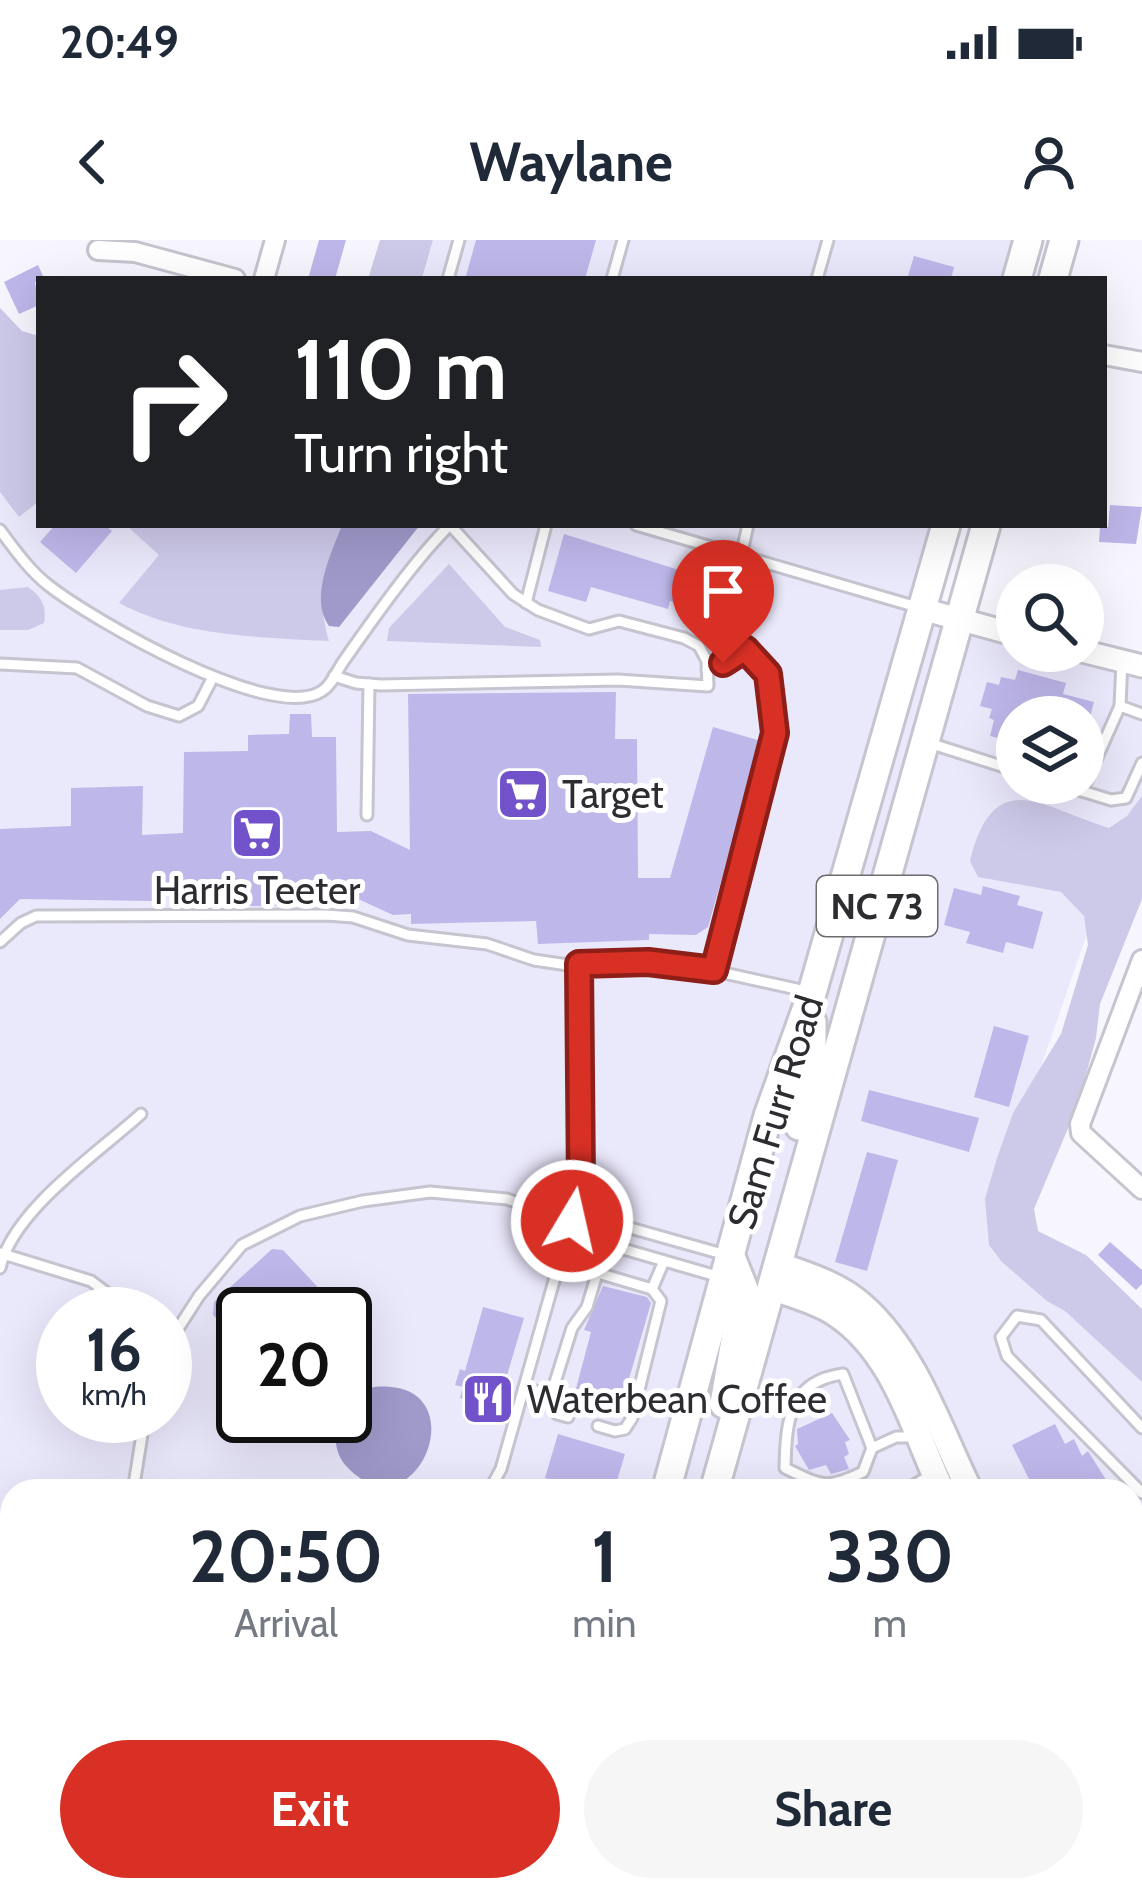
<!DOCTYPE html>
<style>
:root{--surface:#fff;--page:#f6f6f7;--text:#1f2937;--muted:#747a83;--accent:#d93025}
body{margin:0;font-family:Cabin,sans-serif;background:var(--page);color:var(--text);height:100vh;display:flex;flex-direction:column;font-size:45px;white-space:nowrap}
*{box-sizing:border-box;margin:0}
p{font-size:39px;color:var(--muted)}
.icon{flex:none;width:66px;height:66px;fill:none;stroke:currentColor;stroke-width:2;stroke-linecap:round;stroke-linejoin:round}
.map{position:relative;flex:1;overflow:hidden}
.panel{position:absolute;left:0px;top:1239px;width:1143px;height:423px;display:flex;flex-direction:column;background:var(--surface);border-radius:36px 36px 0 0;box-shadow:0 12px 48px #0002}
.panel>*{flex:none}
.hud{position:absolute;left:36px;top:36px;width:1071px;height:252px;border-radius:0px;box-shadow:0 12px 48px #0002;background:#202124;color:#fff;overflow:hidden}
.tools{position:absolute;left:996px;top:324px;display:grid;gap:24px}
.tools a{display:grid;place-items:center;width:108px;height:108px;border-radius:50%;background:var(--surface);box-shadow:0 12px 48px #0002;font-size:60px}
.speed{position:absolute;left:36px;top:1047px;display:flex;gap:24px;font-size:60px;font-weight:700;text-align:center}
.speed>*{display:grid;place-content:center;width:156px;height:156px;border-radius:50%;background:var(--surface);box-shadow:0 12px 48px #0002;line-height:1}
.speed small{font-size:30px;font-weight:400}
.speed .limit{border:6px solid #111;border-radius:18px;background:#fff;color:#111}
.pin{position:absolute;display:grid;place-items:center;width:102px;height:102px;color:#fff;margin:-123px -51px;border-radius:50% 50% 50% 0;rotate:-45deg;box-shadow:0 0 12px #0007}
.pin .icon{rotate:45deg}
.me{position:absolute;width:132px;margin:-66px;rotate:9deg;stroke-linejoin:round;filter:drop-shadow(0 0 9px #0008)}
.turn{display:flex;align-items:center;gap:42px;height:252px;padding:0 60px;font-size:54px}
.turn .icon{width:156px;height:156px;stroke-width:2.5}
.turn b{display:block;font-size:84px;line-height:102px}
.eta{display:flex;justify-content:space-evenly;align-items:center;height:204px;text-align:center}
.eta b{font-size:72px;font-weight:800;line-height:84px}
.button{display:flex;gap:24px;margin-top:auto;padding:24px 60px}
.button a{flex:1;height:138px;border-radius:72px;background:var(--accent);color:#fff;font-size:48px;font-weight:800;line-height:138px;text-align:center}
.button a+a{background:var(--page);color:var(--text)}
.status{display:flex;justify-content:space-between;align-items:center;height:84px;padding:0 60px;background:var(--surface);direction:ltr}
.status svg{height:33px;fill:currentColor}
header{display:flex;justify-content:space-between;align-items:center;height:156px;padding:0 60px;background:var(--surface);font-size:54px;font-weight:800}
.map>svg:first-child{display:block}
.built{fill:#eae8fb;fill-rule:evenodd}
.green{fill:#cdc9e9}
.water{fill:#a09acb}
.building{fill:#beb7ea}
.lines{fill:none;stroke-linecap:round;stroke-linejoin:round}
.service-casing{stroke:#c5c4cf;stroke-width:15}
.minor-casing{stroke:#c5c4cf;stroke-width:24}
.tertiary-casing{stroke:#c5c4cf;stroke-width:27}
.secondary-casing{stroke:#c5c4cf;stroke-width:30}
.primary-casing{stroke:#c5c4cf;stroke-width:33}
.service{stroke:#fff;stroke-width:9}
.minor{stroke:#fff;stroke-width:18}
.tertiary{stroke:#fff;stroke-width:21}
.secondary{stroke:#fff;stroke-width:24}
.primary{stroke:#fff;stroke-width:27}
.route-casing{stroke:#8d1f18;stroke-width:30}
.route{stroke:#d93025;stroke-width:21}
.labels{text-anchor:middle;stroke-width:10;stroke-linejoin:round;paint-order:stroke}
.shield{fill:#fff;stroke:#6c6c6f;stroke-width:3}
.shield-label{font-size:36px;font-weight:bold;fill:#2d2d31}
.poi-label{font-size:39px;fill:#2d2d31;stroke:#fff;text-anchor:start}
.street-label{font-size:39px;fill:#2d2d31;stroke:#fff}
</style>
<div class="status"><b>20:49</b><svg viewBox="0 0 49 12"><path d="M0 12V9h3v3zM5 12V6h3v6zM10 12V3h3v9zM15 12V0h3v12zM26 1h20v11H26zM47 4h2v5h-2z"/></svg></div>
<header><svg class="icon" aria-label="back" viewBox="0 0 24 24"><path d="M15 5l-7 7 7 7"/></svg>Waylane<svg class="icon" aria-label="person" viewBox="0 0 24 24"><circle cx="12" cy="8" r="4"/><path d="M4 21q1-7 8-7t8 7"/></svg></header>
<div class="map">
<svg width="1142" height="1661" viewBox="0 0 1142 1661">
<rect width="100%" height="100%" fill="#f7f6fe"/>
<g class="built">
<polygon points="433,0 1028,0 1016,39 423,39"/>
<path d="M0 252 19 276 39 261V285H126L160 314 234 395 328 401 321 374 342 285H946L922 369 1017 394V411H1082L1142 426V571L1115 613 995 959 1142 1125V1661H0ZM1017 477H1083V543H1017ZM63 1074H165V1176H63ZM243 1074H345V1176H243ZM12 1251H1131V1650H12Z"/>
</g>
<g class="green">
<polygon points="380,0 433,0 422,39 368,39"/>
<polygon points="0,68 22,91 39,96 39,261 19,277 0,252"/>
<path d="M126 285H342C326 328 315 356 329 401 259 397 183 397 119 363L159 315Z"/>
<polygon points="449,324 505,387 540,400 541,407 387,401 389,388"/>
<path d="M28 347C42 357 47 367 44 383L28 390H0V350Z"/>
<path d="M1142 556V659L1100 764 1096 798 1077 867 1034 969 1038 991 1086 1015 1142 1069V1142L1065 1071 1047 1061 1002 1022 989 1005 985 959 997 918 1013 873 1061 794 1088 705 1084 676 1061 652 978 637 970 621C994 522 1044 569 1109 588L1127 576Z"/>
</g>
<g class="water">
<path d="M342 285H420L339 387 329 386C309 358 331 314 342 285Z"/>
<path d="M374 1147C481 1137 418 1298 349 1229 334 1215 333 1195 339 1176H345V1165L355 1155Z"/>
</g>
<g class="building">
<polygon points="319,0 346,0 335,39 308,39"/>
<polygon points="476,0 596,0 585,39 476,39 466,36"/>
<polygon points="914,16 954,27 951,39 907,39"/>
<polygon points="38,25 44,38 35,42 39,65 19,74 4,42"/>
<polygon points="1110,265 1142,267 1136,304 1099,302 1100,287 1108,287"/>
<polygon points="55,285 105,285 112,291 76,333 40,302"/>
<polygon points="564,294 695,335 686,366 670,361 668,369 591,347 586,362 548,351"/>
<polygon points="1018,430 1066,443 1063,454 1094,462 1090,477 1017,477 1017,503 990,496 994,480 989,478 992,469 980,466 987,442 999,445 1001,437 1015,440"/>
<polygon points="616,452 615,499 637,499 638,638 670,638 713,487 761,501 708,687 696,695 649,694 649,700 538,704 536,681 411,684 411,674 393,675 356,658 317,660 317,666 227,666 227,653 152,653 153,661 20,659 0,679 0,589 71,586 71,548 143,546 142,595 183,593 184,512 248,511 248,495 289,494 290,474 311,474 312,497 336,497 337,592 371,591 410,610 408,454"/>
<polygon points="983,646 1020,656 1017,665 1043,672 1033,709 1006,702 1003,713 966,703 970,692 944,685 954,648 981,655"/>
<polygon points="994,786 1029,796 1009,867 974,857"/>
<polygon points="869,850 979,878 969,912 861,881"/>
<polygon points="867,912 898,920 867,1031 835,1022"/>
<polygon points="1110,1002 1142,1030 1142,1044 1136,1050 1098,1015"/>
<polygon points="272,1009 283,1010 326,1056 324,1069 318,1074 243,1074 243,1107 213,1075 214,1062"/>
<polygon points="603,1046 647,1057 651,1063 620,1170 573,1160 591,1092 584,1090"/>
<polygon points="483,1067 524,1078 500,1159 494,1157 491,1167 460,1158 463,1147 455,1145 460,1129 465,1131"/>
<polygon points="832,1173 850,1200 845,1202 849,1214 844,1217 849,1229 831,1234 826,1225 809,1230 795,1206 798,1204 797,1189"/>
<polygon points="1055,1184 1065,1204 1074,1199 1082,1216 1088,1211 1113,1251 1035,1251 1012,1205"/>
<polygon points="558,1194 625,1214 614,1251 567,1251 569,1245 545,1238"/>
</g>
<g class="lines">
<g class="service-casing">
<g id="service">
<polyline points="448,39 459,0"/>
<polyline points="612,39 623,0"/>
<polyline points="817,39 828,0"/>
<polyline points="636,285 917,367"/>
<path d="M0 290C15 310 29 330 48 345 91 379 272 484 322 451 332 445 336 432 343 422 371 382 416 318 450 285"/>
<polyline points="526,363 546,285"/>
<polyline points="0,424 77,428 147,466 179,476 198,466 213,437"/>
<polyline points="707,430 745,409"/>
<polyline points="334,436 356,443 381,445 618,440 708,446 707,421 699,406 684,398 619,381 589,389 538,370 513,354 450,285"/>
<polyline points="1120,466 1142,474"/>
<polyline points="929,503 1017,531"/>
<polyline points="1056,543 1111,560 1126,558 1142,523"/>
<polyline points="1082,551 1120,466 1122,421"/>
<polyline points="367,575 369,444"/>
<polyline points="0,702 21,683 36,676 326,675 353,677 408,695 487,704 534,720 568,725 679,723 810,752"/>
<polyline points="714,730 775,493 768,434 731,385 730,364 748,285"/>
<polyline points="592,988 609,982 726,1015"/>
<polyline points="0,1013 91,1041 135,1074"/>
<path d="M0 1028C13 970 98 913 141 874"/>
<polyline points="598,1033 652,1049 664,1021"/>
<polyline points="165,1109 199,1056 242,1005 300,976 363,961 430,952 507,959 592,988 606,1004 720,1037"/>
<path d="M843 1134 872 1208 863 1232C826 1250 822 1246 785 1228 786 1181 789 1141 843 1134Z"/>
<polyline points="524,1148 551,1155 572,1088 587,1067 606,1004"/>
<polyline points="551,1155 557,1174 568,1177"/>
<polyline points="598,1186 615,1191 625,1189 632,1178 661,1061 652,1049"/>
<polyline points="1142,1188 1041,1080 1017,1076 1001,1097 1007,1116 1142,1253"/>
<polyline points="872,1208 896,1197 918,1197"/>
<polyline points="133,1251 145,1176"/>
<polyline points="489,1251 501,1229 581,945 579,724"/>
<polyline points="904,1251 934,1233"/>
<polyline points="0,1303 12,1303"/>
<polyline points="4,1564 1,1616 12,1644"/>
<polyline points="1131,1635 1142,1637"/>
<polyline points="11,1638 12,1619"/>
<polyline points="21,1650 50,1650"/>
<polyline points="302,1650 304,1661"/>
<polyline points="317,1650 319,1661"/>
<polyline points="941,1650 982,1656"/>
<polyline points="365,1661 366,1650"/>
<polyline points="484,1661 491,1650"/>
<polyline points="862,1661 863,1650"/>
<polyline points="1083,1661 1087,1650"/>
</g>
</g>
<g class="minor-casing">
<g id="minor">
<polyline points="98,10 135,12 235,39"/>
<polyline points="264,39 275,0"/>
<polyline points="1104,115 1142,122"/>
<polyline points="1142,720 1080,884 1081,893 1142,949"/>
<polyline points="1131,1342 1142,1337"/>
<polyline points="122,1661 122,1650"/>
<polyline points="1036,1661 1041,1650"/>
</g>
</g>
<g class="tertiary-casing">
<g id="tertiary">
<polyline points="922,369 1017,395"/>
<polyline points="1082,411 1142,426"/>
</g>
</g>
<g class="secondary-casing">
<g id="secondary">
<path d="M779 1025C808 1035 840 1045 863 1066 915 1112 940 1190 970 1251"/>
<path d="M774 1048C794 1056 817 1061 836 1074 894 1112 914 1191 942 1251"/>
</g>
</g>
<g class="primary-casing">
<g id="primary">
<polyline points="1017,39 1028,0"/>
<polyline points="1053,39 1064,0"/>
<polyline points="799,886 812,809 812,782"/>
<polyline points="724,1164 744,1049 731,1017"/>
<polyline points="666,1251 768,876 812,753 946,285"/>
<polyline points="714,1251 986,285"/>
<polyline points="0,1463 12,1463"/>
<polyline points="0,1492 12,1490"/>
<polyline points="1131,1538 1142,1540"/>
<polyline points="1131,1573 1142,1575"/>
<polyline points="554,1661 557,1650"/>
<polyline points="593,1661 596,1650"/>
</g>
</g>
<use href="#service" class="service"/>
<use href="#minor" class="minor"/>
<use href="#tertiary" class="tertiary"/>
<use href="#secondary" class="secondary"/>
<use href="#primary" class="primary"/>
</g>
<g class="lines">
<g class="route-casing">
<polyline id="route" points="572,981 581,945 579,724 648,722 714,730 775,493 768,434 745,409 723,423"/>
</g>
<use href="#route" class="route"/>
</g>
<defs>
<g id="supermarket-square" transform="scale(2.7)"><rect x="-9" y="-9" width="18" height="18" rx="4" fill="#7152cb" stroke="#fff"/><path d="M-6-5.5h2.5l.6 2H6L4.5 2H-2.5L-4.4-4H-6ZM-1.5 3.2a1.3 1.3 0 1 0 .1 0ZM3 3.2a1.3 1.3 0 1 0 .1 0Z" fill="#fff"/></g>
<g id="restaurant-square" transform="scale(2.7)"><rect x="-9" y="-9" width="18" height="18" rx="4" fill="#7152cb" stroke="#fff"/><path d="M-5-6h1v4h1v-4h1v4h1v-4h1v5L-1.5 .5V6h-2V.5L-5-1ZM5-6V6H3V1.5H1.5Q1.5-4 5-6Z" fill="#fff"/></g>
</defs>
<g fill-rule="evenodd">
<use href="#supermarket-square" x="523" y="554"/>
<use href="#supermarket-square" x="257" y="593"/>
<use href="#restaurant-square" x="488" y="1159"/>
</g>
<g class="labels">
<rect class="shield" x="817" y="636" width="120" height="60" rx="9"/>
<g class="shield-label">
<text x="877" y="679">NC 73</text>
</g>
<g class="poi-label">
<text x="562" y="568">Target</text>
<text x="257" y="664" text-anchor="middle">Harris Teeter</text>
<text x="527" y="1173">Waterbean Coffee</text>
</g>
<g class="street-label">
<text transform="translate(775 872) rotate(-73)" y="14">Sam Furr Road</text>
</g>
</g>
</svg>
<div class="tools">
<a><svg class="icon" aria-label="search" viewBox="0 0 24 24"><circle cx="10" cy="10" r="6"/><path d="M15 15l6 6"/></svg></a>
<a><svg class="icon" aria-label="layers" viewBox="0 0 24 24"><path d="M12 4l9 5-9 5-9-5zM3 14l9 5 9-5"/></svg></a>
</div>
<div class="speed"><div>16<small>km/h</small></div><div class="limit">20</div></div>
<div class="pin" style="left:723px;top:423px;background:#d93025"><svg class="icon" aria-label="arrive" viewBox="0 0 24 24"><path d="M6 21V4h12l-3 4 3 4H6"/></svg></div>
<svg class="me" style="left:572px;top:981px" viewBox="-20 -20 40 40"><circle r="17" fill="#d93025" stroke="#fff" stroke-width="3"/><path d="M0-11L8 9 0 5-8 9z" fill="#fff"/></svg>
<div class="hud">
<div class="turn"><svg class="icon" aria-label="right" viewBox="0 0 24 24"><path d="M7 20v-9h11M14 6l5 5-5 5"/></svg><div><b>110 m</b>Turn right</div></div>
</div>
<section class="panel">
<div class="eta">
<div><b>20:50</b><p>Arrival</p></div>
<div><b>1</b><p>min</p></div>
<div><b>330</b><p>m</p></div>
</div>
<div class="button"><a>Exit</a><a>Share</a></div>
</section>
</div>
